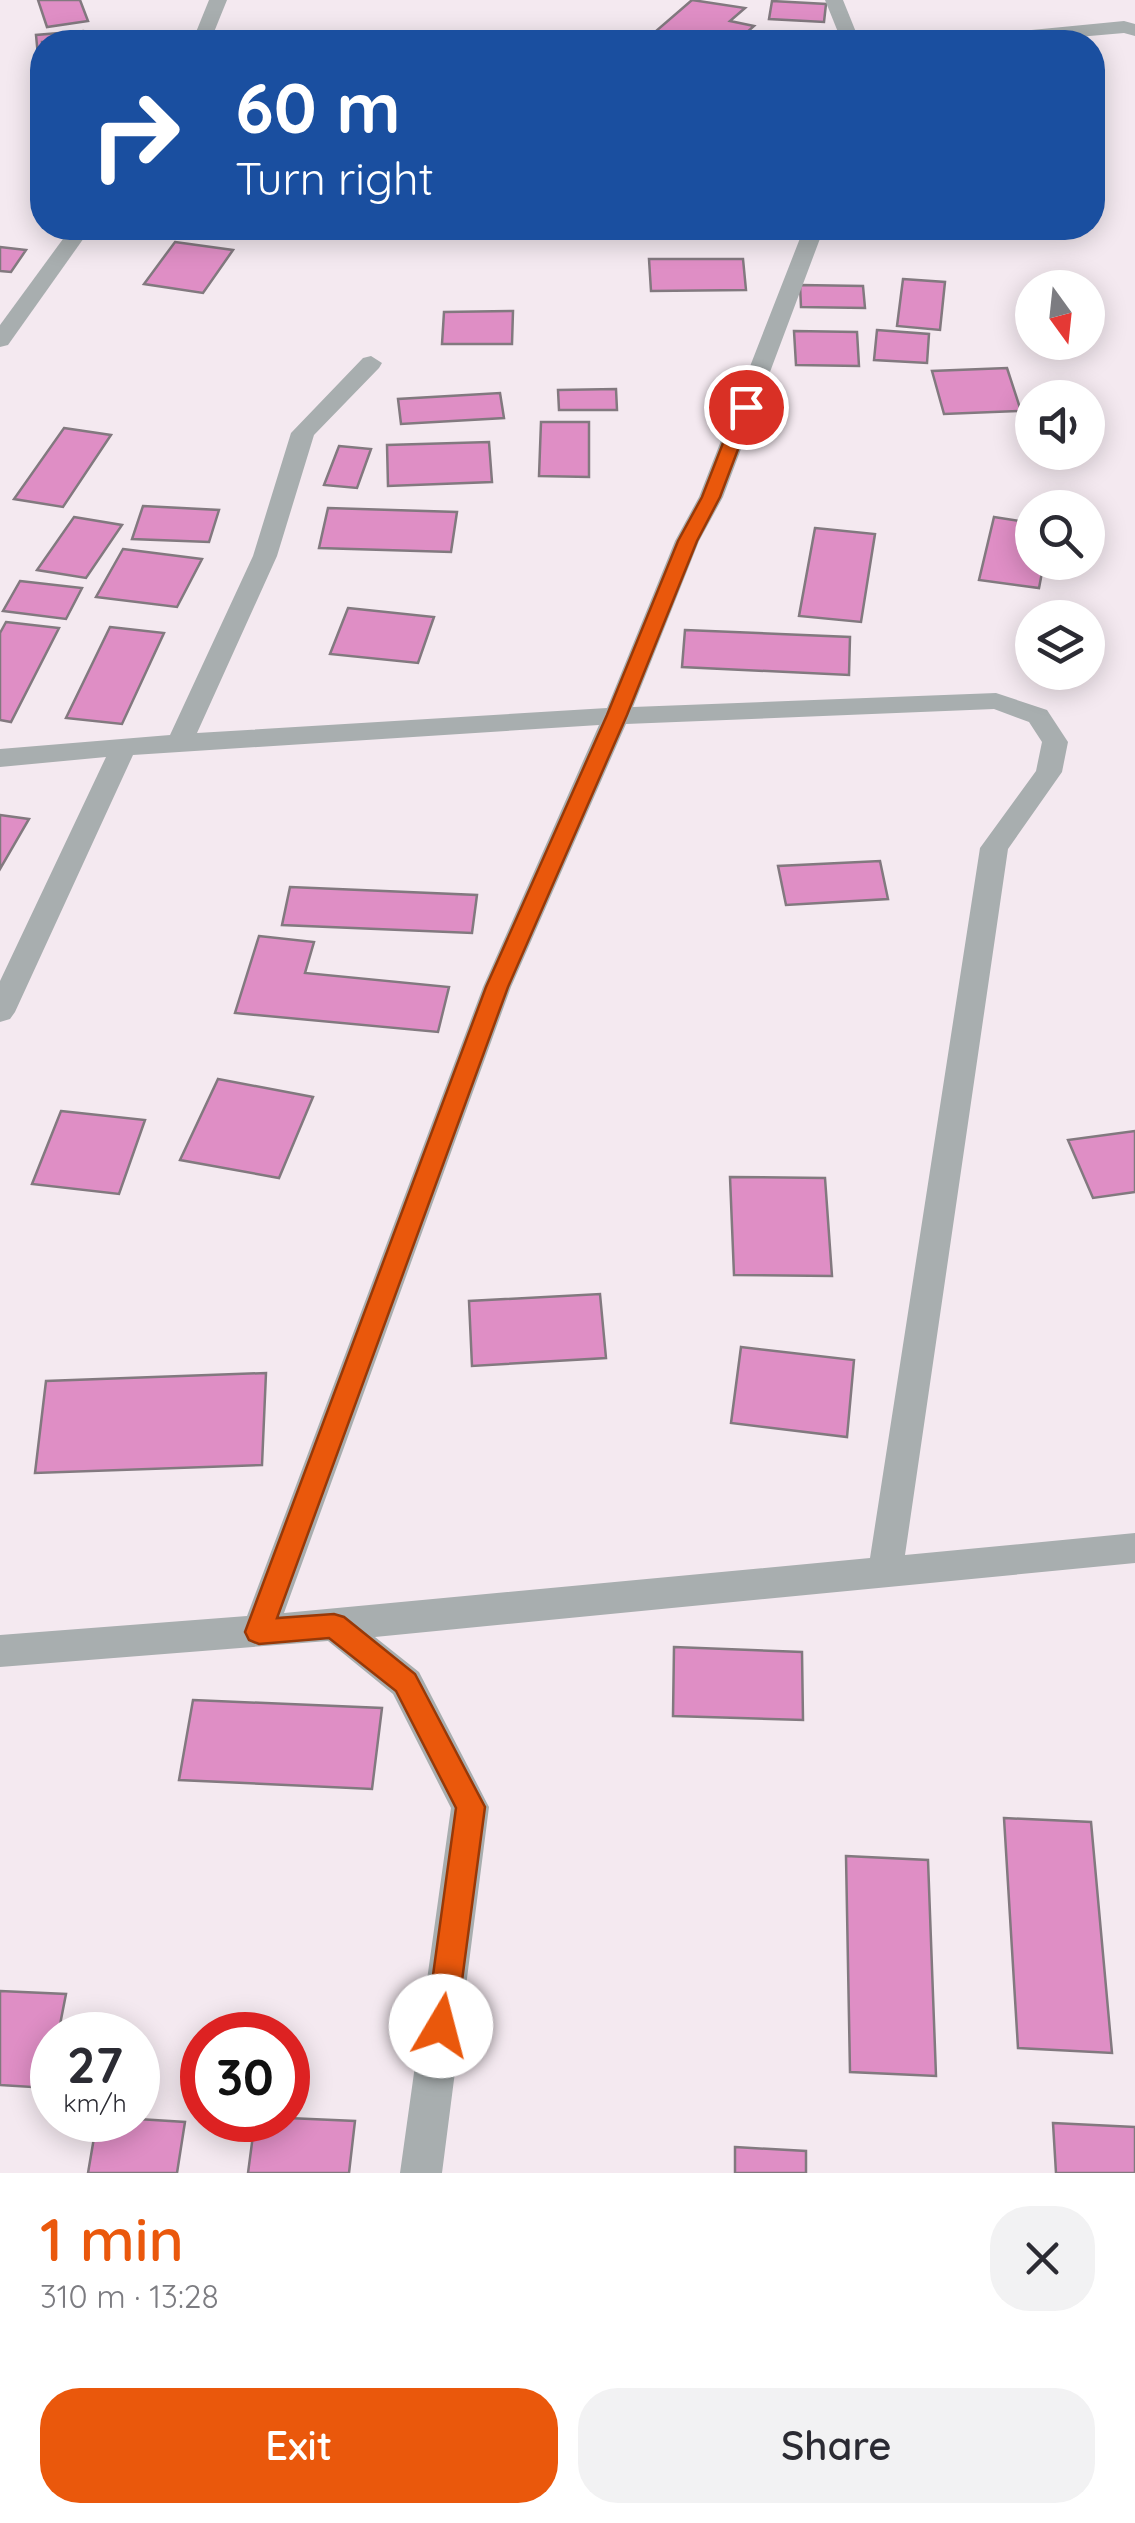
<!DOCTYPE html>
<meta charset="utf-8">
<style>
:root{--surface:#fff;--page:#f2f2f3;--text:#2b2b33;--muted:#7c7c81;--accent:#ea580c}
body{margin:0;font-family:Quicksand,sans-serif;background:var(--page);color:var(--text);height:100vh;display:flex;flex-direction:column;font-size:38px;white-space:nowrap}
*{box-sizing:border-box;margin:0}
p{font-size:32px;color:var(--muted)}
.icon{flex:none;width:55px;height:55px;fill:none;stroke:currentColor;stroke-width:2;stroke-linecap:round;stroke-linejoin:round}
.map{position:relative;height:2173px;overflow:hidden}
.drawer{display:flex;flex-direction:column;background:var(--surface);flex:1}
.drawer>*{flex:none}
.top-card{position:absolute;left:30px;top:30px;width:1075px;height:210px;border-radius:40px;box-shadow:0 5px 25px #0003;background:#1a4fa0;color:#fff;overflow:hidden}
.needle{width:65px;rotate:165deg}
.fabs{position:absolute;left:1015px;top:270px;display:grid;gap:20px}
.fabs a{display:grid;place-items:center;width:90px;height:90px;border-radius:50%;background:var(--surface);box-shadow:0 5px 25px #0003;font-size:50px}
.speed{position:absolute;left:30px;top:2012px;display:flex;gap:20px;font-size:50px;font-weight:700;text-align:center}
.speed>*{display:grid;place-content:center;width:130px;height:130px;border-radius:50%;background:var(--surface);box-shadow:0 5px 25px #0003;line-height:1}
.speed small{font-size:25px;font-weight:400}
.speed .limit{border:15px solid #d22;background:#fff;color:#111}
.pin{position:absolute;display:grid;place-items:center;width:85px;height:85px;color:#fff;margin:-42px;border:5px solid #fff;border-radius:50%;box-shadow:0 2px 10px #0007}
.me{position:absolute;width:110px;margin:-55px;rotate:8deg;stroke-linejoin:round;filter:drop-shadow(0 0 8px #0008)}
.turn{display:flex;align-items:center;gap:35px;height:210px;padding:0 40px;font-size:45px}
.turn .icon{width:130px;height:130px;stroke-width:2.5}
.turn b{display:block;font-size:70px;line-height:85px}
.round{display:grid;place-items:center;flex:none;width:105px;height:105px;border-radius:40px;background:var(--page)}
.overview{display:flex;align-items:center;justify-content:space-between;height:170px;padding:0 40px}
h1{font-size:60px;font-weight:600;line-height:75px;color:var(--accent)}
.primary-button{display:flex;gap:20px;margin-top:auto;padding:20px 40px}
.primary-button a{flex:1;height:115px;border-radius:40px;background:var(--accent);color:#fff;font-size:40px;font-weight:600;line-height:115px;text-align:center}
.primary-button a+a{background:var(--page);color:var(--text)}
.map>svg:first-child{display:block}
.building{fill:#df8ec5;stroke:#82797f;stroke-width:2.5}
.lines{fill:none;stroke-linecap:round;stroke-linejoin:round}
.minor{fill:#a8aeaf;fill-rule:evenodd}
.route{fill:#ea580c;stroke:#983908;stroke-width:2.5}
</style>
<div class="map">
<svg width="1135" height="2173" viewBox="0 0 1135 2173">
<rect width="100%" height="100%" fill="#f4e9f0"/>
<g class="building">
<polygon points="38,0 80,0 88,21 47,27"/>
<polygon points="692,0 745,8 730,21 754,26 736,42 698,34 692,40 656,31"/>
<polygon points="772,1 826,4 824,22 769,19"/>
<polygon points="83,31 84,42 42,42 42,56 38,56 36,35"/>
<polygon points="189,228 247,228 246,236 188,237"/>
<polygon points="175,242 233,250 203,293 144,284"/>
<polygon points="0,247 26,250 11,272 0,271"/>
<polygon points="649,259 743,259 746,290 651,291"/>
<polygon points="903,279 945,282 940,330 897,326"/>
<polygon points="800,285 863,286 865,308 801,307"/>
<polygon points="513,311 512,344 442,344 444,312"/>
<polygon points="877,330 929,334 927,363 874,360"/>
<polygon points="794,331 857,332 859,366 796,365"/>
<polygon points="1007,368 1021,411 944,414 932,371"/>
<polygon points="616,389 617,410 559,410 558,390"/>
<polygon points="500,393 504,418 401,424 398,399"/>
<polygon points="541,422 589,422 589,477 539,476"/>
<polygon points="64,428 111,435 63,507 14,499"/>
<polygon points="489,442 492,482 388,486 387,445"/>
<polygon points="339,446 371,449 357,488 324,485"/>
<polygon points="143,506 219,510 209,542 132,539"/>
<polygon points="328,508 457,512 451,552 319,548"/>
<polygon points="74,517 122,525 86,578 37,570"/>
<polygon points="994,517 1032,523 1032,562 1044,562 1039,588 979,580"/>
<polygon points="815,528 875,534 861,622 799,616"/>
<polygon points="123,549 202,559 177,607 96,597"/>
<polygon points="20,581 82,588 66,619 3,611"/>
<polygon points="348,608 434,617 418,663 330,654"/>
<polygon points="6,622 59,628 11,722 0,720 0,633"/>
<polygon points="110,627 164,633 122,724 66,718"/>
<polygon points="685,630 850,637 849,675 682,667"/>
<polygon points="0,815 29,819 0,869"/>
<polygon points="880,861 888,899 786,905 778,866"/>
<polygon points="290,887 477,895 472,933 282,925"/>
<polygon points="259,936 314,942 305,973 449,987 438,1032 235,1013"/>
<polygon points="218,1079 313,1097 279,1178 180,1160"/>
<polygon points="61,1111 145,1120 119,1194 32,1184"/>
<polygon points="1135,1131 1135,1192 1093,1198 1068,1140"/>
<polygon points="730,1177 825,1178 832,1276 734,1275"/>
<polygon points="600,1294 606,1358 472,1366 469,1301"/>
<polygon points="741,1347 854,1360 847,1437 731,1423"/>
<polygon points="266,1373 262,1465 35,1473 46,1381"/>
<polygon points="674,1647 802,1652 803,1720 673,1716"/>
<polygon points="193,1700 382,1708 372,1789 179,1780"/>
<polygon points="1004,1818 1091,1822 1112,2053 1018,2048"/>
<polygon points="846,1856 928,1860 936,2076 850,2072"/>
<polygon points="0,1991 66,1994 58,2035 52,2035 48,2088 0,2085"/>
<polygon points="288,2118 355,2121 349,2173 248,2173 255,2120"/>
<polygon points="138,2119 185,2122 177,2173 88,2173 97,2120"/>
<polygon points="1053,2123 1135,2127 1135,2173 1056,2173"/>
<polygon points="735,2147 806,2151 806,2173 735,2173"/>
</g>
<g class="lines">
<g class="minor">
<polygon points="209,0 227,0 210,42 192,42"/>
<polygon points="825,0 843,0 860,42 842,42"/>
<polygon points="1124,21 1135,24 1135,36 1124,33 1021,42 959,42 968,36"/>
<polygon points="71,228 91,228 8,345 0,347 0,325"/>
<path d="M804 228H824L723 497 699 541 633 707 996 693 1047 710 1068 742 1062 772 1008 849 905 1555 1135 1533V1563L375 1637 419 1672 489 1807 442 2173H400L451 1808 393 1694 328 1641 0 1667V1635L247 1616 483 987 599 725 133 755 15 1012 10 1019 0 1022V981L106 757 0 767V749L170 735 253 556 291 433 363 358 371 356 382 363 379 368 314 435 277 556 197 733 607 708 675 541 699 497ZM994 709 1029 722 1042 742 1036 771 980 848 870 1558 284 1613 511 987 626 724Z"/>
</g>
</g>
<polygon class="route" points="746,402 754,407 720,497 697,541 627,715 508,987 277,1618 334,1614 344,1617 415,1674 485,1807 456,2026 451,2037 441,2041 430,2037 426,2026 456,1808 396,1691 329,1638 259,1644 249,1640 245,1632 486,987 607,715 678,541 702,497 737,407"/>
</svg>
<div class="fabs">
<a><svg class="needle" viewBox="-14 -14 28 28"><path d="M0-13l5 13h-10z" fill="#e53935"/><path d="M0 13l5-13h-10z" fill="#7c7c81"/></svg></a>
<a><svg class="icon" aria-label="sound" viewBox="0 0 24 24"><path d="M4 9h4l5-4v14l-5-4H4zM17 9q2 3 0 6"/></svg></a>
<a><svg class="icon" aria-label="search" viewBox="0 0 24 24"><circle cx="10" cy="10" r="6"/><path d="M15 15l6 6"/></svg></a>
<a><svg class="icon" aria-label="layers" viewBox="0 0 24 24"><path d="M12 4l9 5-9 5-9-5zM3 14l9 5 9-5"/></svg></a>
</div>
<div class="speed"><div>27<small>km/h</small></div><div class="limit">30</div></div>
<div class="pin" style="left:746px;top:407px;background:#d93025"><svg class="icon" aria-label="arrive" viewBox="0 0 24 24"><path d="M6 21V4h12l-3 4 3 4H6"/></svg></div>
<svg class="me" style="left:441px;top:2026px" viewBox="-20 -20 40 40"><circle r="19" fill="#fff"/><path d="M0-13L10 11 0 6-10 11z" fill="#ea580c"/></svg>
<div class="top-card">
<div class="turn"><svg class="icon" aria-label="right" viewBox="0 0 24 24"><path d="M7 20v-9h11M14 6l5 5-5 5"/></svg><div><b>60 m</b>Turn right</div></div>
</div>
</div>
<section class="drawer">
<div class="overview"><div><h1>1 min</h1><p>310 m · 13:28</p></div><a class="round"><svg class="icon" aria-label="close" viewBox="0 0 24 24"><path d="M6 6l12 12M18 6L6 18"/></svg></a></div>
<div class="primary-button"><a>Exit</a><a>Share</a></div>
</section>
